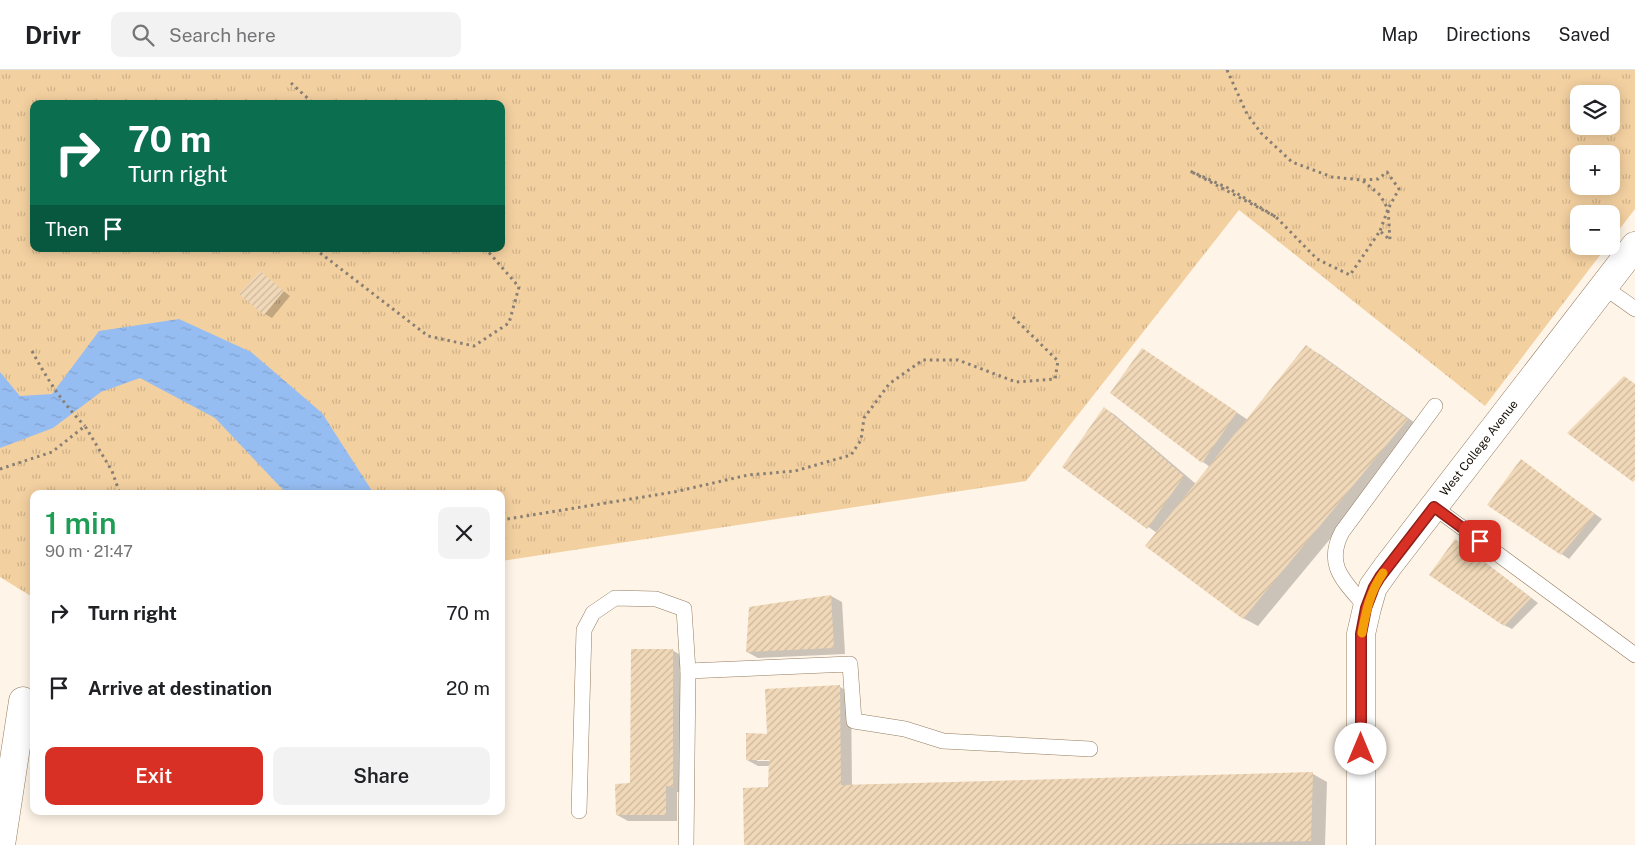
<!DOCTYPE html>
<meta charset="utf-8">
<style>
:root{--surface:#fff;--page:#f2f2f2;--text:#202124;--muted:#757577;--line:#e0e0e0;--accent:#d93025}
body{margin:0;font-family:"Public Sans",sans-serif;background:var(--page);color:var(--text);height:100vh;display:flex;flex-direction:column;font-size:19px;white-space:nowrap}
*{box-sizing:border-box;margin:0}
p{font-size:16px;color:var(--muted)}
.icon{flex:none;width:28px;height:28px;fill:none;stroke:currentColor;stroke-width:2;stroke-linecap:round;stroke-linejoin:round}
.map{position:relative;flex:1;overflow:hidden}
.details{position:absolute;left:30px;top:420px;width:475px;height:325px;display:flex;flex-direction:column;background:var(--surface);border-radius:10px;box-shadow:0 2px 12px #0003}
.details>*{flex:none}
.banner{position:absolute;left:30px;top:30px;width:475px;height:152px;border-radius:10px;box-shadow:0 2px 12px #0003;background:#0b6e4f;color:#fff;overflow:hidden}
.tools{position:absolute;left:1570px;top:15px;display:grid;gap:10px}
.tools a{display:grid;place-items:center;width:50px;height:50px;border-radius:10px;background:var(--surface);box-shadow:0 2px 12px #0003;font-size:25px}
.pin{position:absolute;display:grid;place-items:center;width:42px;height:42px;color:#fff;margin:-21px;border-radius:10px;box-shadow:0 2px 8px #0006}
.me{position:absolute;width:55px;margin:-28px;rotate:0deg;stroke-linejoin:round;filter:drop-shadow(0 0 4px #0008)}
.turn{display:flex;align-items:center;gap:18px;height:105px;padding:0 15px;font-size:22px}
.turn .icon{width:65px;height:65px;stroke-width:2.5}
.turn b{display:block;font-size:35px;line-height:42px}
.then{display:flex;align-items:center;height:48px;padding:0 15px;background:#0003;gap:10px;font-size:19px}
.round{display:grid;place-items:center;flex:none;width:52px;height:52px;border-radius:10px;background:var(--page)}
.summary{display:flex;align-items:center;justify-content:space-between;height:85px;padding:0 15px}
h1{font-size:30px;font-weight:600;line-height:38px;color:#1e9e55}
.button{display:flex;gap:10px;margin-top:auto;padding:10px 15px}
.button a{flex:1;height:58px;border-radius:10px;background:var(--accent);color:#fff;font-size:20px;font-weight:600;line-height:58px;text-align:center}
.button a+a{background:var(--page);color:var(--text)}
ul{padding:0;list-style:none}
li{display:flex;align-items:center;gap:15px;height:75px;padding:0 15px}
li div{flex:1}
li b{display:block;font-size:19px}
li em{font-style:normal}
header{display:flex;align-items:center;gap:30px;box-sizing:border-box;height:70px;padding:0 25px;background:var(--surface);border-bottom:1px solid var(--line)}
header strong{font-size:24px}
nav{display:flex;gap:28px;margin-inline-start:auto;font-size:18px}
.search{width:350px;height:45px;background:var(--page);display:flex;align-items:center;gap:12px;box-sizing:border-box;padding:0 18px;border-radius:10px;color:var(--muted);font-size:19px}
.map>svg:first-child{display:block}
.grass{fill:url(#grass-tufts);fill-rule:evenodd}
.water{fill:url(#water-ripples)}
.shadow{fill:#0003;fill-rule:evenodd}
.building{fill:url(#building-hatch)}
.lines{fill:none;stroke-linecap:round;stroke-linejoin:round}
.service-casing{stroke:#937d60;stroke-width:16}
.minor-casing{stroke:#937d60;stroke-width:29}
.path{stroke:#887f74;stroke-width:3;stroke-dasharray:2.5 4;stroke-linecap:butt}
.service{stroke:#fff;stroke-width:15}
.minor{stroke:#fff;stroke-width:28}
.route-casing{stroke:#8d1f18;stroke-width:12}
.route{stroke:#d93025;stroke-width:9}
.slow{stroke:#f59e0b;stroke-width:9}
.labels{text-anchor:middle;stroke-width:4;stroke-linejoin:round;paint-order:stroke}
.street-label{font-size:12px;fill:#130b02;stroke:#fff}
</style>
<header>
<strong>Drivr</strong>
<div class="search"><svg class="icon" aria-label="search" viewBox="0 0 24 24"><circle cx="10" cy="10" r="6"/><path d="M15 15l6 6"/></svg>Search here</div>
<nav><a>Map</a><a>Directions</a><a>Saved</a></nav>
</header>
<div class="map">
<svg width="1635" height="775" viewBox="0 0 1635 775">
<defs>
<pattern id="grass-tufts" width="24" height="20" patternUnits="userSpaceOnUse" patternTransform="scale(1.25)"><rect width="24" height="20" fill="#f3d0a0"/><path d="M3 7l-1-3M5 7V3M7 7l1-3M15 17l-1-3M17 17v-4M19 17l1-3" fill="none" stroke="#cfb188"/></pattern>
<pattern id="water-ripples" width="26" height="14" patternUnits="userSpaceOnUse" patternTransform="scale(1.25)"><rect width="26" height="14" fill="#96bdf2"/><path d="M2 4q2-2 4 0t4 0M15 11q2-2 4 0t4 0" fill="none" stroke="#80a1ce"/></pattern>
<pattern id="building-hatch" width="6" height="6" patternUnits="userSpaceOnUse" patternTransform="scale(1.25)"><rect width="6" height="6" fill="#f0d8b8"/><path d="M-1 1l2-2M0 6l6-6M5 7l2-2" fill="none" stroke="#cdb89d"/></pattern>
</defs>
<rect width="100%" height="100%" fill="#fef4e7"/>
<path class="grass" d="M0 0H1635V139L1611 170V144H1579V176H1607L1485 336 1239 140 1026 411 501 491V424H34V528L0 507ZM1579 24H1611V56H1579ZM34 34H501V179H34ZM1579 84H1611V116H1579Z"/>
<polygon class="water" points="179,249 251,282 322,343 374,424 287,424 215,348 140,308 101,322 53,358 0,378 0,302 20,326 52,324 99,261"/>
<g class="shadow">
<polygon points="260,203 290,226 272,248 265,244"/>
<polygon points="1306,277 1321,285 1422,358 1258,556 1243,548 1157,463 1064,397 1104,338 1115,345 1196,414 1210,397 1203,392 1142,279 1248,350"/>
<polygon points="1521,390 1602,449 1569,489 1489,435"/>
<polygon points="1462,475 1538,533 1512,559 1504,555"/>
<polygon points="831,526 842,532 845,584 758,588 747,582"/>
<polygon points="672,580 684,587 683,722 677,722 677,751 628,751 617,745 632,715"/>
<path d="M840 617 851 623 852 716 1313 704 1327 712 1325 775H745L772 719 770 696H758L747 690 768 665ZM757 689H775V691H757Z"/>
</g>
<g class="building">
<polygon points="260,201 284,221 264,245 239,224"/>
<polygon points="1306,275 1408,349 1243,549 1145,476"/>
<polygon points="1142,278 1237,342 1202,393 1110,323"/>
<polygon points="1624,306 1635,314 1635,410 1633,412 1567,363"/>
<polygon points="1104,337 1184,406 1147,459 1062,397"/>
<polygon points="1521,389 1595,444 1561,485 1487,435"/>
<polygon points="1455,469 1531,528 1504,556 1429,505"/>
<polygon points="831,525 834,578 746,582 749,537"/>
<polygon points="631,579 673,579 673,717 666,716 666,745 616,745 615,714 630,713"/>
<polygon points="840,615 841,715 1313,702 1311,771 1140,775 744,775 743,718 768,717 769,690 746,690 746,663 767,664 765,619"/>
</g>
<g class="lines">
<g class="service-casing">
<g id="service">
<polyline points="1604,217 1635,239"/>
<polyline points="1434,437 1635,585"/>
<path d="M1367 538C1345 512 1324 496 1342 462L1435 336"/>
<polyline points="688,601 850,594 854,651 905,659 943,671 1090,679"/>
<polyline points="579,741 584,560 593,543 615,528 656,529 684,539 688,601 686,775"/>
</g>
</g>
<g class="minor-casing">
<g id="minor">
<polyline points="1,775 23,631"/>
<polyline points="1361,775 1361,564 1367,538 1373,517 1388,496 1635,176"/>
</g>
</g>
<g class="path">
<polyline points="1227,0 1247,44 1261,63 1292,92 1332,107 1363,110 1378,109 1387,102 1399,119 1388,139 1390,170 1380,161 1350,205 1317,189 1276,147 1228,118 1190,101 1276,147"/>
<polyline points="291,13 314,34"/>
<polyline points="1363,111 1380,125 1388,139 1380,161"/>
<polyline points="315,179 428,266 474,276 509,253 519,217 486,179"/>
<path d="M32 281C47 309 63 334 85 356"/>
<polyline points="0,399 52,382 85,356 112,401 120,424"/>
<polyline points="501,450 674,422 748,405 795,401 851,385 861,370 864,348 889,314 923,290 958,290 1016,312 1055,309 1058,291 1011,245"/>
</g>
<use href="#service" class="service"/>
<use href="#minor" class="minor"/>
</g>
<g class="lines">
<g class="route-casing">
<polyline id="route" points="1361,679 1361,564 1366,538 1374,517 1380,507 1434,437 1480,471"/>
</g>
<use href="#route" class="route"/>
<path class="slow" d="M1362 563C1366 541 1370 522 1383 503"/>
</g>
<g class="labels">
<g class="street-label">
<text transform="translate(1479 378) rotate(-52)" y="4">West College Avenue</text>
</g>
</g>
</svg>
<div class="tools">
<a><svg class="icon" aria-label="layers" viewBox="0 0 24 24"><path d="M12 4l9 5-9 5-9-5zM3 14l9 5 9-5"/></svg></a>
<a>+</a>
<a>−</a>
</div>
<div class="pin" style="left:1480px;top:471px;background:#d93025"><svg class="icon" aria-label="arrive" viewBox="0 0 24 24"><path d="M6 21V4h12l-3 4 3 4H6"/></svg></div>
<svg class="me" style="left:1361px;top:679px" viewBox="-20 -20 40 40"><circle r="19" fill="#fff"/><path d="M0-13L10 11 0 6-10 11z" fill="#d93025"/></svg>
<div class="banner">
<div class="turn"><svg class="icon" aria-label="right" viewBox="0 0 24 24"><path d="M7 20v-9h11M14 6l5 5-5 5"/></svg><div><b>70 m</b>Turn right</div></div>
<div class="then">Then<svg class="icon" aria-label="arrive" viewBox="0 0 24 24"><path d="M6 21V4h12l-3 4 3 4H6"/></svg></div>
</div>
<section class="details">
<div class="summary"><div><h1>1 min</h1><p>90 m · 21:47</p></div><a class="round"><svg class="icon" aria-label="close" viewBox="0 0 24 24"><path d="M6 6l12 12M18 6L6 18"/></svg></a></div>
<ul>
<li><svg class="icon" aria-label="right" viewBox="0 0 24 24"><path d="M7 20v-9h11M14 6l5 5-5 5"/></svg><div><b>Turn right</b></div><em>70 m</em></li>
<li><svg class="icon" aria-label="arrive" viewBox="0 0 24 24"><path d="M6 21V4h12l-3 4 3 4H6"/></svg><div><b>Arrive at destination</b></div><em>20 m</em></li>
</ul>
<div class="button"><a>Exit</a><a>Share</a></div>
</section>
</div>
